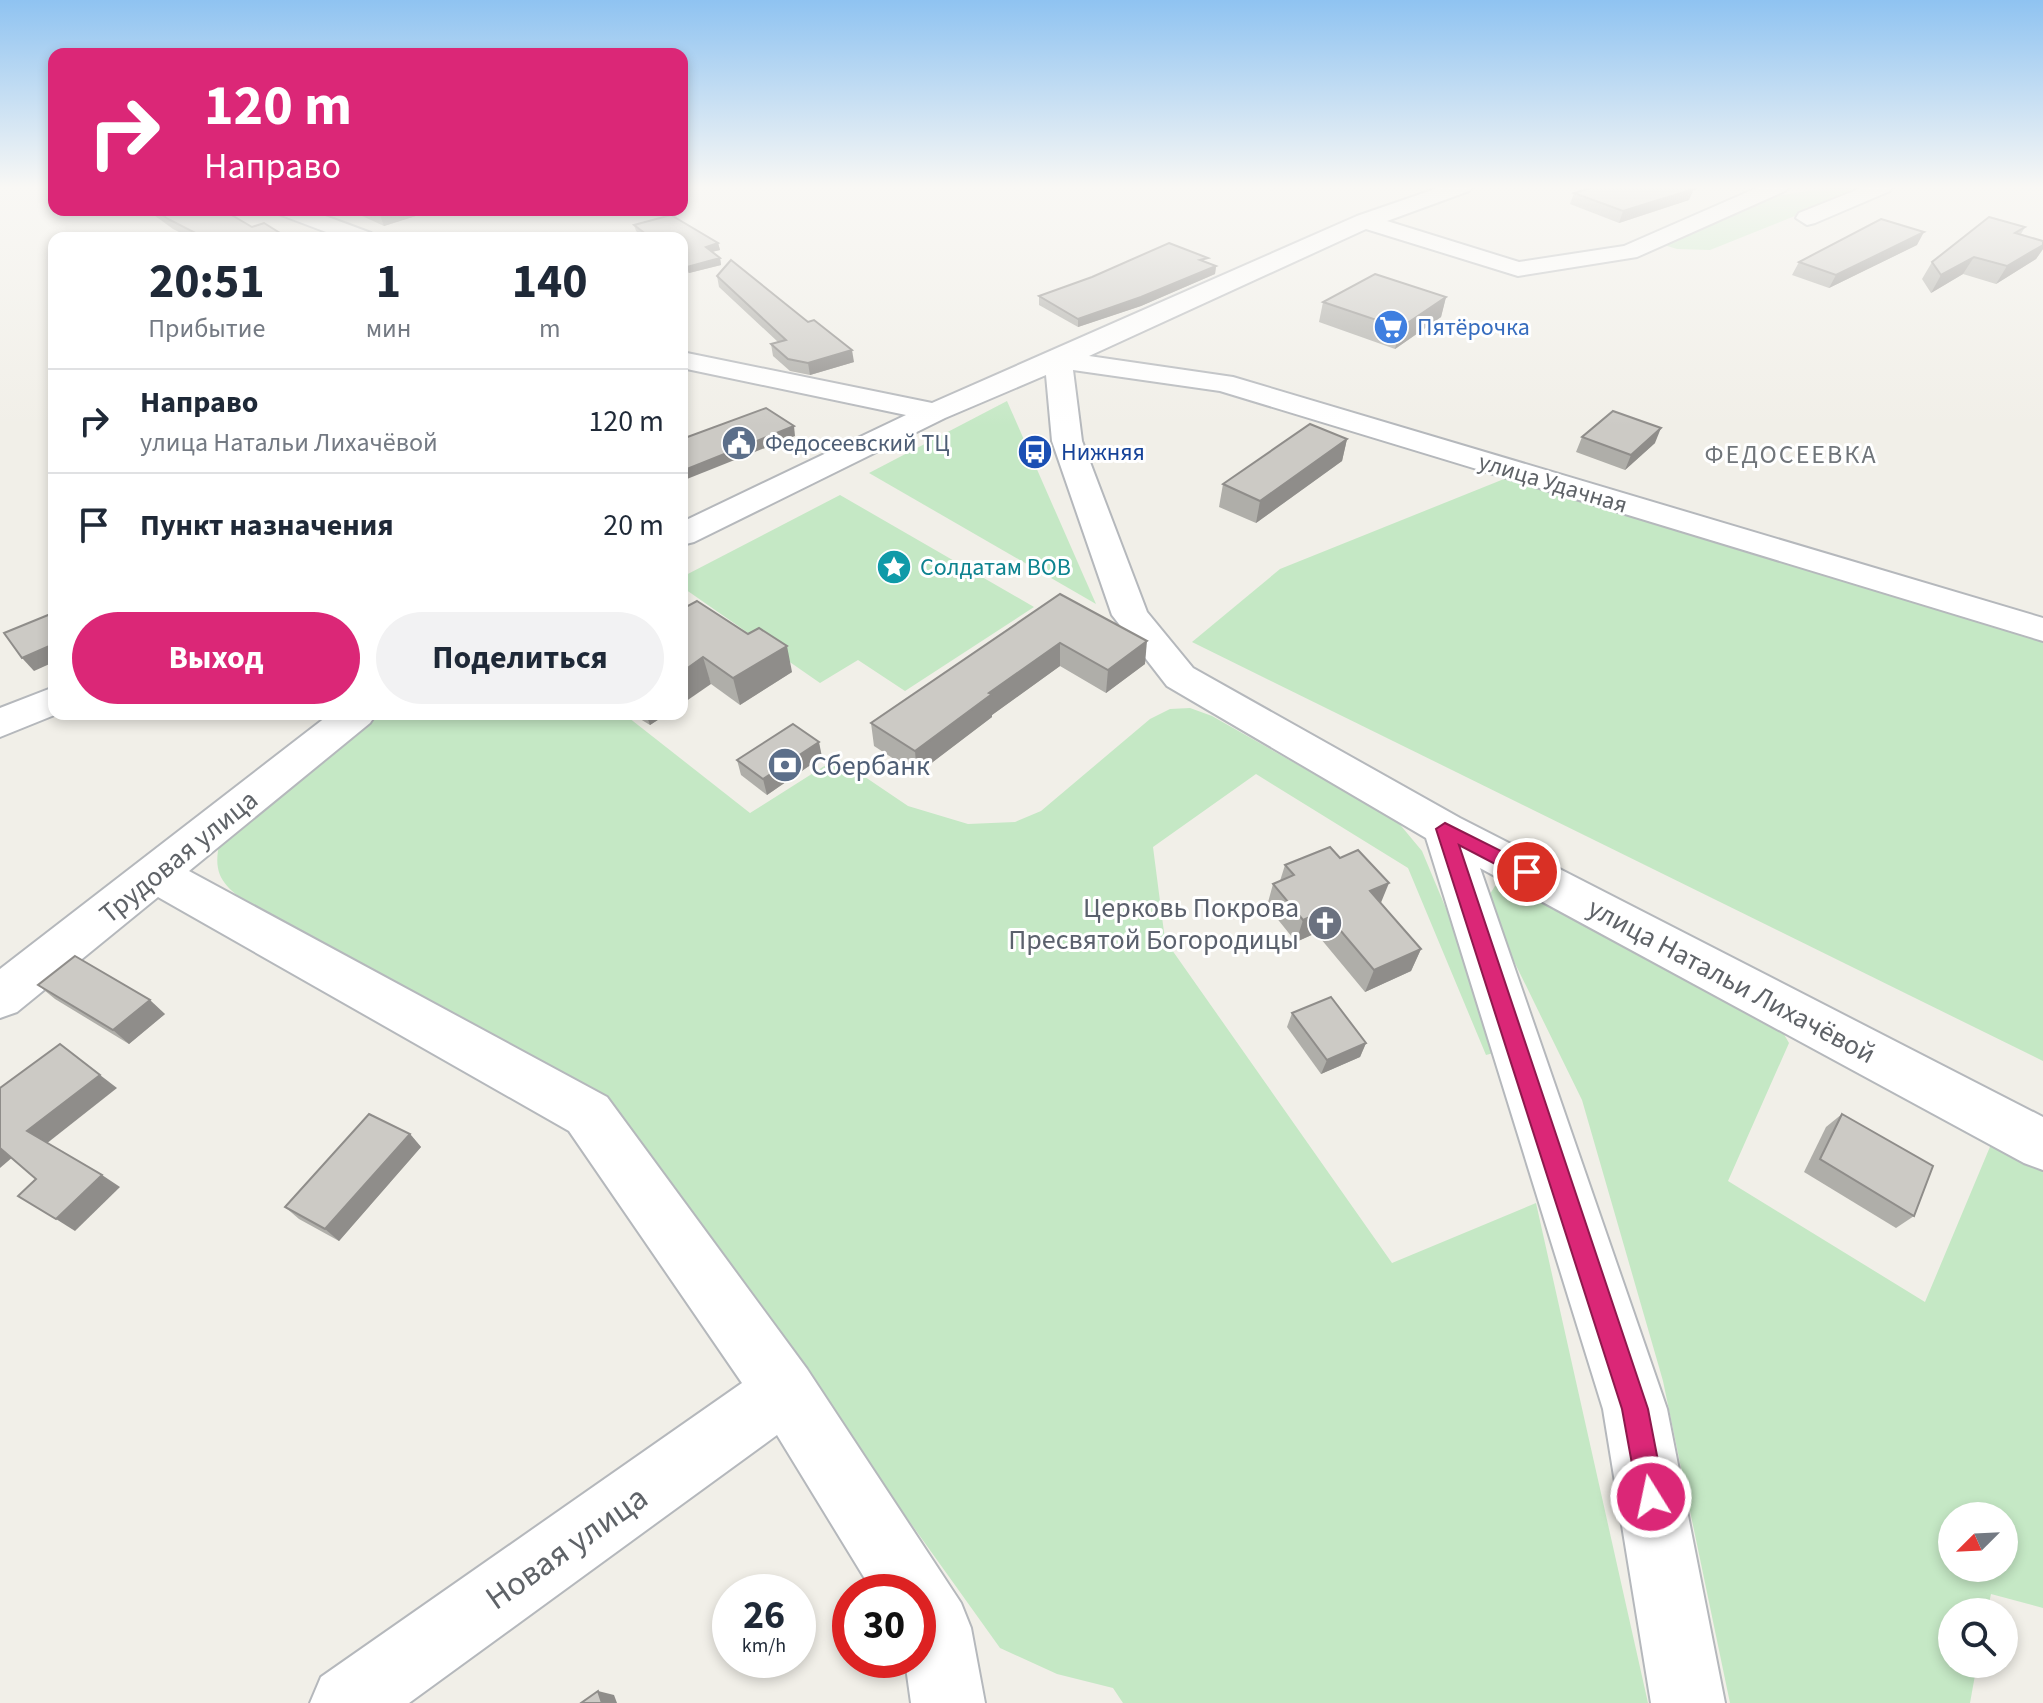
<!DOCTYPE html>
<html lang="ru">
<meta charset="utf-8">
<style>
:root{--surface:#fff;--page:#f2f2f3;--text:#1f2937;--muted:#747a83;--line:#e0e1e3;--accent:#db2777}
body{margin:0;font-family:"Source Sans 3",sans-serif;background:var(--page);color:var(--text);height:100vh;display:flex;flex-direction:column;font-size:30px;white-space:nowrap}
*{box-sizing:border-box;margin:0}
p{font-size:26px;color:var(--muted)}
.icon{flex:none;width:44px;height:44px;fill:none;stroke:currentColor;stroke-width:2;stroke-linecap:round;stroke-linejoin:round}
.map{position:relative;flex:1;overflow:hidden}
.side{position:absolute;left:48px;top:232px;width:640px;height:488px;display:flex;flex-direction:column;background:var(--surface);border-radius:16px;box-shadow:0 4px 12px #0003}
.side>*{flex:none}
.banner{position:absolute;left:48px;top:48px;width:640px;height:168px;border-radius:16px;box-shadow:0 4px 12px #0003;background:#db2777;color:#fff;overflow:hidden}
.needle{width:52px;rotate:246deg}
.buttons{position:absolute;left:1938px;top:1502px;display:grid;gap:16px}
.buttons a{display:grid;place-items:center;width:80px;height:80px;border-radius:50%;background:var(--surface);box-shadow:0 4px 12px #0003;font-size:40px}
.speed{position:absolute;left:712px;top:1574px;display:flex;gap:16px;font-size:40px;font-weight:700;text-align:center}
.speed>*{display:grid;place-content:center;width:104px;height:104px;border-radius:50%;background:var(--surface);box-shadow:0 4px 12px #0003;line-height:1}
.speed small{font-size:20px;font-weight:400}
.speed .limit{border:12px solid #d22;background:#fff;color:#111}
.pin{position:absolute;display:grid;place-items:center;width:68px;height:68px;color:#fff;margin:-34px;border:4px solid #fff;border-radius:50%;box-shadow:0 2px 8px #0007}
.me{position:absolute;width:88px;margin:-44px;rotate:350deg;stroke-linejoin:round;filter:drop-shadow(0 0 6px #0008)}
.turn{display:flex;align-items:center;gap:28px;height:168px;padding:0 24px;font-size:36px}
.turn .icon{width:104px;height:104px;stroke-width:2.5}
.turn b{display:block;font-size:56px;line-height:68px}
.eta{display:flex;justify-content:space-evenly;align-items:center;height:136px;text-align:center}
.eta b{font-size:48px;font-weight:700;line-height:56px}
.button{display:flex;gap:16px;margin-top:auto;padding:16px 24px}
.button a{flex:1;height:92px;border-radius:48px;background:var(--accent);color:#fff;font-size:32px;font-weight:700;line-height:92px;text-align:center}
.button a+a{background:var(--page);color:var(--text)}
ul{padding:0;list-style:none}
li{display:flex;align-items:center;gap:24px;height:104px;padding:0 24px;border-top:2px solid var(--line)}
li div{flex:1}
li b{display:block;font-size:30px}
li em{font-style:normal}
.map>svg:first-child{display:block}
.green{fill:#c5e8c5;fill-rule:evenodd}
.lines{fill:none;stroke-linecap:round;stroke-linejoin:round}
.minor-casing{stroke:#b5b8bc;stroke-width:4}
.minor{fill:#fff;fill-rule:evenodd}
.wall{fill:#afaea9}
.shaded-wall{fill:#8f8d8a}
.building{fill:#cccac5;stroke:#8f8d8a;stroke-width:2}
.route{fill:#db2777;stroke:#8e194d;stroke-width:2}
.labels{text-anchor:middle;stroke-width:6;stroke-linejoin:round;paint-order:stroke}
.far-shop-label{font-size:24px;fill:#366cbe;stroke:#fff;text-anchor:start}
.far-service-label{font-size:24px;fill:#4e5e75;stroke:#fff;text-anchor:start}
.far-transit-label{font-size:24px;fill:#164399;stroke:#fff;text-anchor:start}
.far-street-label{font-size:24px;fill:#5f6368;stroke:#fff}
.far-culture-label{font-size:24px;fill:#0d838f;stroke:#fff;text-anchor:start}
.far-quarter-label{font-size:26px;letter-spacing:2px;fill:#70757a;stroke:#fff}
.service-label{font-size:28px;fill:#4e5e75;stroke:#fff;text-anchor:start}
.street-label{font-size:28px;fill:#5f6368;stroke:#fff}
.worship-label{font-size:28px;fill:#5b616d;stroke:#fff;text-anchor:end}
.near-street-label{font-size:34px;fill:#5f6368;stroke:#fff}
</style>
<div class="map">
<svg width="2043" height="1703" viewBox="0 0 2043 1703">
<rect width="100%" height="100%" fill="#f1efe8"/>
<g class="green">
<polygon points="1832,187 1867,187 1710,250 1677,249 1664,245 1777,196"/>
<polygon points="1007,401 1096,604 869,473"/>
<polygon points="1504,479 2043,622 2043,1061 1192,642 1280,569"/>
<polygon points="840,495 1034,607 905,691 858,660 820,683 682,587 682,577"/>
<path d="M1190 708 1212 716 1397 821 1422 851 1505 1050 1486 1055 1408 868 1256 774 1153 847 1165 940 1392 1263 1536 1203 1648 1703H1123L1113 1688 1057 1674 1000 1648 605 1096 253 907C225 887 211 877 220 841L371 714H624L750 813 837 758 908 806 968 824 1015 822 1041 811 1150 719 1170 709Z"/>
<path d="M1495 886H1514L1778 1024 1789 1043 1728 1181 1925 1302 1992 1142 2043 1169V1608L1991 1594 1987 1612H1952V1664H1977L1970 1703H1730L1663 1381 1582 1100 1485 902ZM1952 1516H2004V1568H1952Z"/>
</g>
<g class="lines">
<g class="minor-casing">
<g id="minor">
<polygon points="1441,187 1472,187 1469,191 1387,221 1519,262 1624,246 1759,187 1788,187 1785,191 1637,257 1518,276 1366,229 1089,356 1233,377 2043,618 2043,641 1220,391 1073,370 1082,441 1147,612 1193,668 1460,818 2043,1117 2043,1170 2024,1163 1480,868 1667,1409 1725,1703 1651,1703 1603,1409 1426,838 1167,686 1112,615 1052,441 1046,375 945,418 694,542 682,545 682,522 906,415 682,368 682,352 932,403 1357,216"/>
<polygon points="1864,187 1893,187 1890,191 1815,223 1807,225 1796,218 1799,213"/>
<polygon points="278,210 309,210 371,233 374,238 342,238 281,215"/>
<polygon points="54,687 54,714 57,714 0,737 0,708"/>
<polygon points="330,714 376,714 370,723 189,871 607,1097 807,1369 961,1603 971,1628 985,1703 911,1703 905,1660 918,1660 918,1592 873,1592 777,1435 409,1703 310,1703 321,1677 742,1383 569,1131 158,897 17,1012 0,1018 0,969"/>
</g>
</g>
<use href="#minor" class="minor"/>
</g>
<g class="wall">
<polygon points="1574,193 1689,200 1619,223 1570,204"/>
<polygon points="147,210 223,210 252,227 288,238 191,238 173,229"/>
<polygon points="349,210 421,210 422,214 384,226"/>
<polygon points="671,215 718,243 720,250 712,252 720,258 721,265 689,273 682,268 682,238 644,238 636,231 634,225"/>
<polygon points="2025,227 2021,234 2043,241 2043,249 2036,259 1996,284 1963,274 1931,293 1922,279 1932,262"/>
<polygon points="1917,245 1829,288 1792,275 1799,262"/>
<polygon points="1207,262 1216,266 1215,274 1141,306 1078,327 1039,305 1039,296"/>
<polygon points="717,276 854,362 810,375 790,371 773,356 771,344 778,342 719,287"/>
<polygon points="1446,297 1441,317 1395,349 1319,322 1323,302"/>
<polygon points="1582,437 1655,443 1625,470 1576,452"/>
<polygon points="1347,439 1342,461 1256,523 1219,507 1223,484"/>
<polygon points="1060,594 1145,664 1106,693 1060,666 992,715 992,717 917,774 874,746 871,723"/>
<polygon points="682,609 792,672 740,705 711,684"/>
<polygon points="632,714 667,714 650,725"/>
<polygon points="822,757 767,795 741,775 737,760"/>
<polygon points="1285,865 1381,903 1421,949 1411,971 1365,992 1316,933 1296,942 1267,906 1273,884 1280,881"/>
<polygon points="38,985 165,1014 129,1044 55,999"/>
<polygon points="1292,1013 1366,1043 1360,1057 1321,1074 1287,1027"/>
<polygon points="1842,1114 1914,1216 1896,1228 1804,1172 1826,1127"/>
<polygon points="410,1134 421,1147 339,1241 299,1219 285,1207"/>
</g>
<g class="shaded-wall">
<polygon points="1694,189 1689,200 1619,223 1623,211"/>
<polygon points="396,210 421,210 422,214 384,226 380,215"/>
<polygon points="1924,232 1917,245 1829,288 1836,275"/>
<polygon points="718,243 720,250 707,253 706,247"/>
<polygon points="2043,245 2043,249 2036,259 1996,284 2007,266"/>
<polygon points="1974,257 1963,274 1931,293 1941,275"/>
<polygon points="720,258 721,265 689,273 687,267"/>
<polygon points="1216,266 1215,274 1141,306 1078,327 1078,319"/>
<polygon points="1446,297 1441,317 1395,349 1400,328"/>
<polygon points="852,350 854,362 810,375 808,363"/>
<polygon points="794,426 795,436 682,481 682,471"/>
<polygon points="1661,428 1655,443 1625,470 1631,455"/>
<polygon points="1347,439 1342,461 1256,523 1260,501"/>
<polygon points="1147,641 1145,664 1106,693 1108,670"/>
<polygon points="1060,643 1060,666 992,715 992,717 917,774 915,751 989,693"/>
<polygon points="54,644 54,662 34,671 22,658"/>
<polygon points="787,646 792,672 740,705 733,678"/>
<polygon points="703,657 711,684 682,704 682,672"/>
<polygon points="646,714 667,714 650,725"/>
<polygon points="819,742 822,757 767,795 763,779"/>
<polygon points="1389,883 1380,905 1370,891"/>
<polygon points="1324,911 1316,933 1296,942 1303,920"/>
<polygon points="1421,949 1411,971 1365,992 1374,970"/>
<polygon points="150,1000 165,1014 129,1044 113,1030"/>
<polygon points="1366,1043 1360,1057 1321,1074 1327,1060"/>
<polygon points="100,1075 117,1088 46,1144 27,1131"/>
<polygon points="410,1134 421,1147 339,1241 325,1229"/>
<polygon points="0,1146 14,1156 0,1168"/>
<polygon points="102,1175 120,1187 75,1231 56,1219"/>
<polygon points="598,1691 614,1695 617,1703 602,1703"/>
</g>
<g class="building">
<polygon points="1593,187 1690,187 1694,189 1623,211 1574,193"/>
<polygon points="155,210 223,210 252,227 264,223 288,238 205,238 168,219"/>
<polygon points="368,210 396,210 380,215"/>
<polygon points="671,215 718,243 706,247 720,258 687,267 682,262 682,238 651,238 634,225"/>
<polygon points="1989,217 2025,227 2015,233 2043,241 2043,245 2007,266 1974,257 1941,275 1932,262"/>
<polygon points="1881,219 1924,232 1836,275 1799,262"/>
<polygon points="1169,243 1208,258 1200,260 1216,266 1141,297 1078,319 1039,296 1092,277"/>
<polygon points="731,260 808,322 814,320 852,350 808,363 788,359 771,344 786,340 717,276"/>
<polygon points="1375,274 1446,297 1400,328 1323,302"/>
<polygon points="766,408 794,426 682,471 682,439"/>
<polygon points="1613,411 1661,428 1631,455 1582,437"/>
<polygon points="1310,424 1347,439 1260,501 1223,484"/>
<polygon points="1060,594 1147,641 1108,670 1060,643 989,693 992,694 915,751 871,723"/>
<polygon points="697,601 748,634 759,628 787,646 733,678 703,657 682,672 682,609"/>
<polygon points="53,613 54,614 54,644 22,658 4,633"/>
<polygon points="793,724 819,742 763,779 737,760"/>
<polygon points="1330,847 1340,858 1358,850 1389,883 1370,891 1421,949 1374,970 1324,911 1303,920 1273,884 1294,875 1285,865"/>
<polygon points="75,956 150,1000 113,1030 38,985"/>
<polygon points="1331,997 1366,1043 1327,1060 1292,1013"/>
<polygon points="60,1044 100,1075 27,1131 102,1175 56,1219 18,1196 36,1179 0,1148 0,1088"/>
<polygon points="369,1114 410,1134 325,1229 285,1207"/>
<polygon points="1842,1114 1933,1166 1914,1216 1820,1159"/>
<polygon points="598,1691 602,1703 581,1703"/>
</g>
<linearGradient id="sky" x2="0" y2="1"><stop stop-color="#8fc3f1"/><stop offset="0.44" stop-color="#f9f8f5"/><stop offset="1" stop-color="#f9f8f5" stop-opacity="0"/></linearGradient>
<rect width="2043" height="426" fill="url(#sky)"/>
<polygon class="route" points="1445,823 1533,867 1536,872 1533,877 1520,877 1459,845 1648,1409 1665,1497 1661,1507 1651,1511 1642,1507 1638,1497 1622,1409 1436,829"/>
<defs>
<g id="supermarket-disc" transform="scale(1.8)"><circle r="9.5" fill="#3f7fe0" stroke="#fff"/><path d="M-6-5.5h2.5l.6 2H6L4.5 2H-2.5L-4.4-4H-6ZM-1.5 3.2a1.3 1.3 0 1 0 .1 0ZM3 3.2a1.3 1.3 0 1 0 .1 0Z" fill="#fff"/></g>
<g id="civic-disc" transform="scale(1.8)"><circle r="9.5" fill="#5c6f8a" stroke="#fff"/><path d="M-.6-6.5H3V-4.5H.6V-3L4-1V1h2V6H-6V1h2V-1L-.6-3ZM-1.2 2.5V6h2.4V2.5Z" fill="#fff"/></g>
<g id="bus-disc" transform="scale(1.8)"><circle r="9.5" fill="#1a4fb4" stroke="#fff"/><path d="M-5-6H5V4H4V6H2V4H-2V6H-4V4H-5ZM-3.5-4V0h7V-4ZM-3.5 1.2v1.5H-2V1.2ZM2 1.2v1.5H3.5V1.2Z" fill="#fff"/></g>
<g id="sight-disc" transform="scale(1.8)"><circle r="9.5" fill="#0f9aa8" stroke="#fff"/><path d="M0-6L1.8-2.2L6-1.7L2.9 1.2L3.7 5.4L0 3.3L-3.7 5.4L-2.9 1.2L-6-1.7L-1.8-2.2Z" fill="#fff"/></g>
<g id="bank-disc" transform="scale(1.8)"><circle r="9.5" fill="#5c6f8a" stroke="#fff"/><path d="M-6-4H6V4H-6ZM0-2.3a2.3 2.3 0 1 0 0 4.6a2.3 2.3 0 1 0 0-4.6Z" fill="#fff"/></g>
<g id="church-disc" transform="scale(1.8)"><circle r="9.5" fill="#6b7280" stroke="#fff"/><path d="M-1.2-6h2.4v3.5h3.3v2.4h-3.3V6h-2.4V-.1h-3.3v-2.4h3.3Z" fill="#fff"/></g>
</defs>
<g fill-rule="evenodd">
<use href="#supermarket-disc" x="1391" y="327"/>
<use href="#civic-disc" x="739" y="443"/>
<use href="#bus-disc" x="1035" y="452"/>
<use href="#sight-disc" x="894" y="567"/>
<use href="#bank-disc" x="785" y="765"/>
<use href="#church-disc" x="1325" y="923"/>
</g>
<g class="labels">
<g class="far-shop-label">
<text x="1417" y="335">Пятёрочка</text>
</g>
<g class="far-service-label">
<text x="765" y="451">Федосеевский ТЦ</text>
</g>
<g class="far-transit-label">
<text x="1061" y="460">Нижняя</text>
</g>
<g class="far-street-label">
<text transform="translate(1553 483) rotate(17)" y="8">улица Удачная</text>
</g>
<g class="far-culture-label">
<text x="920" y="575">Солдатам ВОВ</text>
</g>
<g class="far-quarter-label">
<text x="1791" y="463">ФЕДОСЕЕВКА</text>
</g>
<g class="service-label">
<text x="811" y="775">Сбербанк</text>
</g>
<g class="street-label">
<text transform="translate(178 856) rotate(-39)" y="10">Трудовая улица</text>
<text transform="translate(1732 980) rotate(28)" y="10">улица Натальи Лихачёвой</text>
</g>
<g class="worship-label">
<text x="1299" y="917">Церковь Покрова<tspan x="1299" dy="32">Пресвятой Богородицы</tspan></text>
</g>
<g class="near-street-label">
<text transform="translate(566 1547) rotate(-35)" y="12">Новая улица</text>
</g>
</g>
</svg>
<div class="buttons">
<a><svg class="needle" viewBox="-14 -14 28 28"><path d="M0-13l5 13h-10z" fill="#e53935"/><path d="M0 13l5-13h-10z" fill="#747a83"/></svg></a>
<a><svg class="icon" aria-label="search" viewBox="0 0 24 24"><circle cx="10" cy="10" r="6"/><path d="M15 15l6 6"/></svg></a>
</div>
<div class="speed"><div>26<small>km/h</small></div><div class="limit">30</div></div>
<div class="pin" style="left:1527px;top:872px;background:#d93025"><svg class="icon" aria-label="arrive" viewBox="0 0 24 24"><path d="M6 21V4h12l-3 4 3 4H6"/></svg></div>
<svg class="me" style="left:1651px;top:1497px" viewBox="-20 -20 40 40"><circle r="17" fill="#db2777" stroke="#fff" stroke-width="3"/><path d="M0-11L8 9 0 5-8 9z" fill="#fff"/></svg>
<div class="banner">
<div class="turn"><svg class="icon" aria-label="right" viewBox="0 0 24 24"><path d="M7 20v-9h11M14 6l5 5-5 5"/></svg><div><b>120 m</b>Направо</div></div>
</div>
<section class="side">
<div class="eta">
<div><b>20:51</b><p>Прибытие</p></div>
<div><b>1</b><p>мин</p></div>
<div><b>140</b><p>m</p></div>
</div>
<ul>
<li><svg class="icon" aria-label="right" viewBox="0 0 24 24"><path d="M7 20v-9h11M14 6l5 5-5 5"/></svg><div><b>Направо</b><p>улица Натальи Лихачёвой</p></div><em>120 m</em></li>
<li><svg class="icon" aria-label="arrive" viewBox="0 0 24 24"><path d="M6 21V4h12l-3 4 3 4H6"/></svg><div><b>Пункт назначения</b></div><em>20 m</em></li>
</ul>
<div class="button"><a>Выход</a><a>Поделиться</a></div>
</section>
</div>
